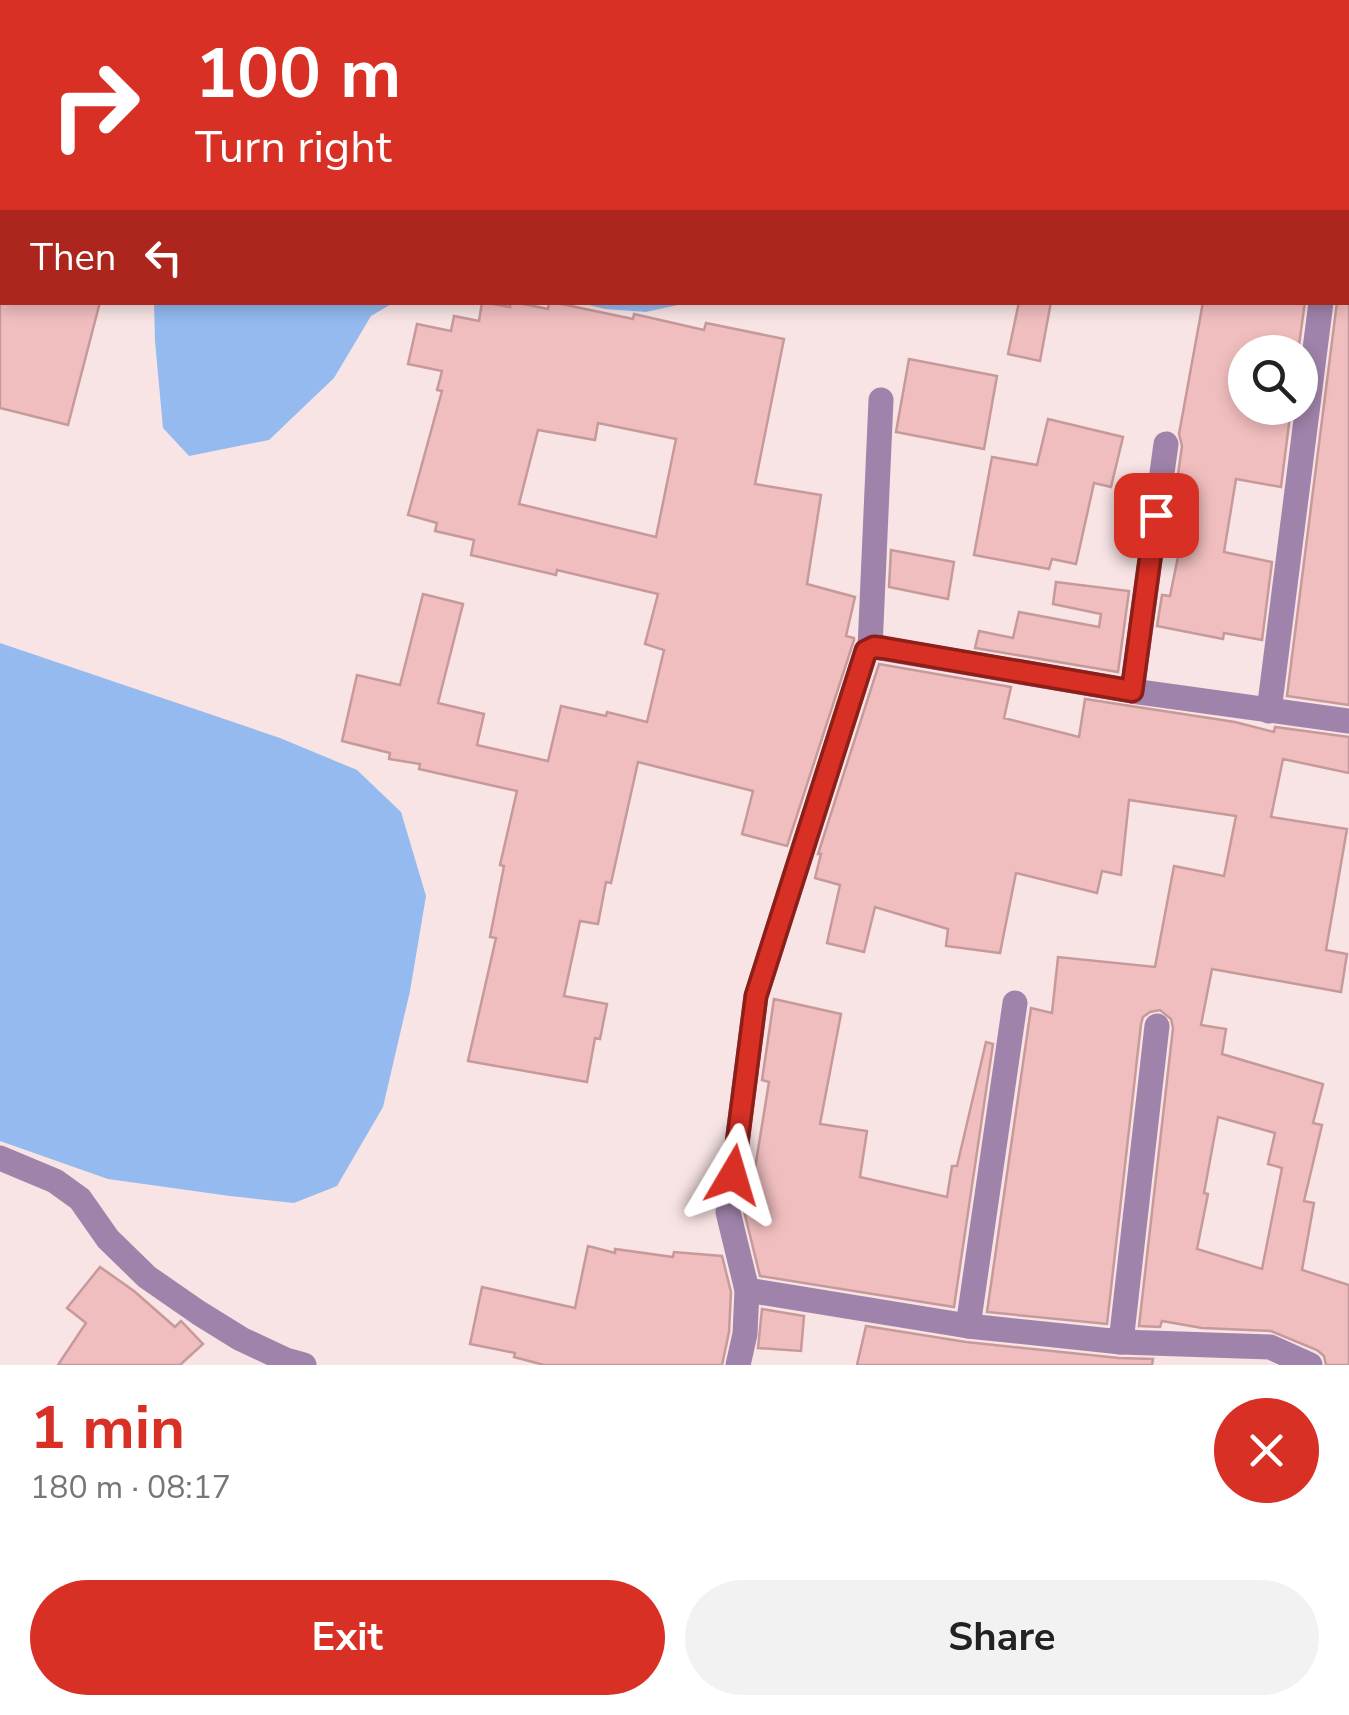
<!DOCTYPE html>
<meta charset="utf-8">
<style>
:root{--surface:#fff;--page:#f2f2f2;--text:#222;--muted:#767676;--accent:#d93025}
body{margin:0;font-family:"Nunito Sans",sans-serif;background:var(--page);color:var(--text);height:100vh;display:flex;flex-direction:column;font-size:38px;white-space:nowrap}
*{box-sizing:border-box;margin:0}
p{font-size:32px;color:var(--muted)}
.icon{flex:none;width:55px;height:55px;fill:none;stroke:currentColor;stroke-width:2;stroke-linecap:round;stroke-linejoin:round}
.map{position:relative;height:1365px;overflow:hidden}
.panel{display:flex;flex-direction:column;background:var(--surface);flex:1}
.panel>*{flex:none}
.hud{position:absolute;left:0px;top:0px;width:1350px;height:305px;box-shadow:0 5px 15px #0003;background:#d93025;color:#fff;overflow:hidden}
.tools{position:absolute;left:1228px;top:335px;display:grid;gap:20px}
.tools a{display:grid;place-items:center;width:90px;height:90px;border-radius:50%;background:var(--surface);box-shadow:0 5px 15px #0003;font-size:50px}
.pin{position:absolute;display:grid;place-items:center;width:85px;height:85px;color:#fff;margin:-42px;border-radius:20px;box-shadow:0 5px 15px #0006}
.me{position:absolute;width:110px;margin:-55px;rotate:7deg;stroke-linejoin:round;filter:drop-shadow(0 0 8px #0008)}
.turn{display:flex;align-items:center;gap:35px;height:210px;padding:0 30px;font-size:45px}
.turn .icon{width:130px;height:130px;stroke-width:2.5}
.turn b{display:block;font-size:70px;line-height:85px}
.then{display:flex;align-items:center;height:95px;padding:0 30px;background:#0003;gap:20px;font-size:38px}
.round{display:grid;place-items:center;flex:none;width:105px;height:105px;border-radius:52px;background:var(--page)}
.summary{display:flex;align-items:center;justify-content:space-between;height:170px;padding:0 30px}
h1{font-size:60px;font-weight:700;line-height:75px;color:var(--accent)}
.action{display:flex;gap:20px;margin-top:auto;padding:20px 30px}
.action a{flex:1;height:115px;border-radius:60px;background:var(--accent);color:#fff;font-size:40px;font-weight:700;line-height:115px;text-align:center}
.action a+a{background:var(--page);color:var(--text)}
.map>svg:first-child{display:block}
.water{fill:#94baf0}
.building{fill:#f1bebf;stroke:#c7999a;stroke-width:2.5;fill-rule:evenodd}
.lines{fill:none;stroke-linecap:round;stroke-linejoin:round}
.minor{stroke:#a083aa;stroke-width:25}
.route-casing{stroke:#8d1f18;stroke-width:25}
.route{stroke:#d93025;stroke-width:18}
</style>
<div class="map">
<svg width="1349" height="1365" viewBox="0 0 1349 1365">
<rect width="100%" height="100%" fill="#f8e4e4"/>
<g class="water">
<polygon points="3,0 403,0 409,2 2,2 2,167 0,152 0,6"/>
<polygon points="154,303 154,302 393,303 371,316 334,378 269,440 189,456 163,428 155,341"/>
<polygon points="581,303 581,302 687,303 646,312 605,309"/>
<polygon points="0,643 280,738 357,770 401,812 426,896 410,991 383,1107 337,1186 294,1203 230,1196 108,1179 0,1141"/>
</g>
<g class="building">
<polygon points="0,302 100,302 68,425 0,408"/>
<path d="M482 302 510 307V302H514L548 309 549 302H552L633 319 634 314 704 330 706 323 784 339 755 484 821 495 807 584 855 597 846 636 854 638V640L787 846 742 834 753 791 638 762 611 883 606 882 598 924 580 921 564 996 607 1004 600 1039 595 1038 587 1082 468 1061 496 938 490 937 504 866 500 865 517 791 419 769 420 764 389 759 390 753 342 741 357 675 400 685 423 594 463 604 438 703 484 714 477 745 548 761 561 706 606 716 607 712 647 722 664 650 645 644 658 594 557 570 556 575 471 555 474 540 435 531 437 523 408 515 442 391 437 390 442 371 408 364 417 324 451 331 454 316 479 321ZM598 423 676 439 656 537 519 504 538 430 595 440Z"/>
<polygon points="1019,302 1051,302 1040,361 1008,354"/>
<polygon points="1203,302 1305,302 1298,352 1245,352 1245,408 1291,408 1281,487 1236,479 1224,552 1272,562 1262,640 1224,633 1223,639 1157,626 1162,595 1170,596 1181,542 1169,539 1182,446 1179,434"/>
<polygon points="1337,302 1349,302 1349,705 1287,696"/>
<polygon points="909,359 997,376 984,449 896,432"/>
<polygon points="1048,419 1123,437 1111,487 1094,483 1076,564 1052,559 1049,569 974,555 992,457 1037,465"/>
<polygon points="891,550 954,562 948,599 889,587"/>
<polygon points="1056,582 1129,591 1118,672 975,648 979,631 1013,638 1019,612 1099,627 1101,614 1053,604"/>
<path d="M879 664 1011 687 1004 718 1079 737 1085 699 1235 722 1274 732 1275 727 1349 737V773L1283 759 1271 817 1347 829 1326 950 1347 954 1341 992 1212 969 1201 1025 1226 1029 1222 1054 1323 1084 1313 1123 1322 1125 1304 1201 1314 1203 1302 1270 1349 1285V1365H1326L1324 1356 1317 1350 1271 1331 1202 1328 1162 1321 1160 1327 1139 1326 1173 1028 1171 1019 1160 1010 1150 1012 1143 1017 1141 1024 1107 1324 987 1312 1031 1008 1052 1013 1058 957 1155 967 1174 866 1224 876 1236 816 1129 800 1121 875 1102 871 1097 893 1016 873 1000 953 946 946 948 929 875 907 864 952 827 943 840 885 815 878 821 854H818ZM1218 1117 1275 1133 1268 1164 1282 1168 1262 1269 1197 1249 1208 1194 1204 1193Z"/>
<polygon points="774,999 841,1014 820,1124 867,1131 860,1177 947,1197 952,1166 957,1166 986,1042 993,1044 954,1307 760,1276 744,1211 747,1192 751,1193 769,1082 762,1080"/>
<polygon points="588,1246 615,1253 615,1249 673,1257 674,1252 722,1256 731,1292 729,1332 722,1365 544,1365 514,1357 515,1353 470,1344 482,1287 575,1308"/>
<polygon points="100,1267 134,1291 175,1327 181,1321 203,1344 180,1365 58,1365 86,1323 67,1308"/>
<polygon points="762,1309 804,1316 801,1351 758,1348"/>
<polygon points="866,1326 966,1342 1119,1358 1153,1359 1152,1365 857,1365"/>
</g>
<g class="lines">
<g class="minor">
<polyline points="870,648 881,400"/>
<polyline points="1132,691 1166,444"/>
<polyline points="1269,711 1321,302"/>
<polyline points="0,1158 55,1181 80,1199 108,1239 147,1277 199,1313 241,1339 286,1360 304,1365"/>
<polyline points="747,1290 968,1326 1121,1342 1270,1347 1310,1365"/>
<polyline points="968,1326 1015,1003"/>
<polyline points="1121,1342 1157,1026"/>
<polyline points="738,1365 745,1334 747,1290 728,1212 756,996 866,651 874,647 1132,691 1349,721"/>
</g>
</g>
<g class="lines">
<g class="route-casing">
<polyline id="route" points="733,1175 756,996 866,651 874,647 883,648 1132,691 1156,515"/>
</g>
<use href="#route" class="route"/>
</g>
</svg>
<div class="tools">
<a><svg class="icon" aria-label="search" viewBox="0 0 24 24"><circle cx="10" cy="10" r="6"/><path d="M15 15l6 6"/></svg></a>
</div>
<div class="pin" style="left:1156px;top:515px;background:#d93025"><svg class="icon" aria-label="arrive" viewBox="0 0 24 24"><path d="M6 21V4h12l-3 4 3 4H6"/></svg></div>
<svg class="me" style="left:733px;top:1175px" viewBox="-20 -20 40 40"><path d="M0-17L14 15 0 8-14 15z" fill="#d93025" stroke="#fff" stroke-width="4"/></svg>
<div class="hud">
<div class="turn"><svg class="icon" aria-label="right" viewBox="0 0 24 24"><path d="M7 20v-9h11M14 6l5 5-5 5"/></svg><div><b>100 m</b>Turn right</div></div>
<div class="then">Then<svg class="icon" aria-label="left" viewBox="0 0 24 24"><path d="M17 20v-9H6M10 6l-5 5 5 5"/></svg></div>
</div>
</div>
<section class="panel">
<div class="summary"><div><h1>1 min</h1><p>180 m · 08:17</p></div><a class="round" style="background:#d93025;color:#fff"><svg class="icon" aria-label="close" viewBox="0 0 24 24"><path d="M6 6l12 12M18 6L6 18"/></svg></a></div>
<div class="action"><a>Exit</a><a>Share</a></div>
</section>
